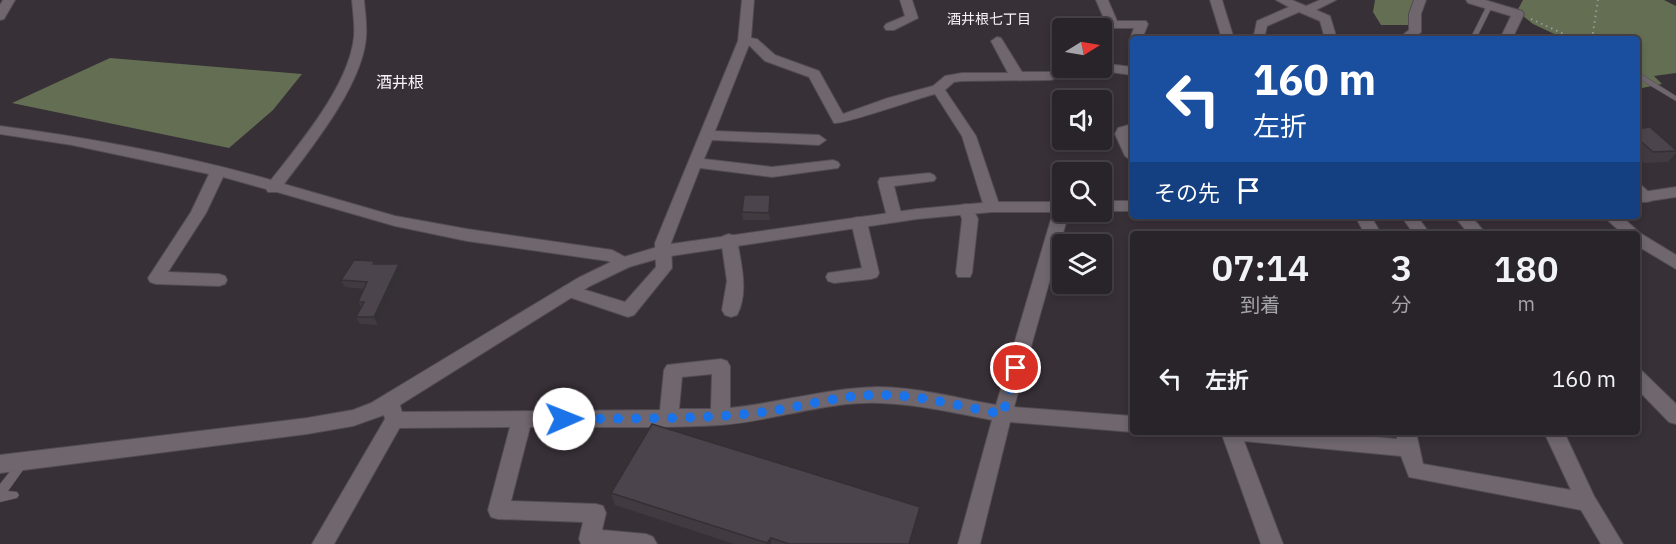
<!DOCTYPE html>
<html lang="ja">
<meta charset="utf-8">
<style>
:root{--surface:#292429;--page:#353035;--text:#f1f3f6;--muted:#a5a4a8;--line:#454146}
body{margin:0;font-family:"IBM Plex Sans","Noto Sans JP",sans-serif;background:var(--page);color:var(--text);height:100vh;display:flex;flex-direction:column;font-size:22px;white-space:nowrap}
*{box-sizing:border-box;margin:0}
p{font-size:20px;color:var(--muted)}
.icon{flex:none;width:33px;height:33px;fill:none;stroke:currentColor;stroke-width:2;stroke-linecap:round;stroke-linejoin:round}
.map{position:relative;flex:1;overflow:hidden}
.side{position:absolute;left:1130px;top:231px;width:510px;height:204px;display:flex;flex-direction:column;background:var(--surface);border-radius:6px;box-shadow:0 3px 9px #0003,0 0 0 2px var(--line)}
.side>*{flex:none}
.guide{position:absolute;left:1130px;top:36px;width:510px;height:183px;border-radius:6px;box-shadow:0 3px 9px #0003,0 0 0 2px var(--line);background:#1a4fa0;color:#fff;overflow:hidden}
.needle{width:39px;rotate:79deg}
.buttons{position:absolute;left:1052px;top:18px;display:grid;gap:12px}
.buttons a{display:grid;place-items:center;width:60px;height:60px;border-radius:6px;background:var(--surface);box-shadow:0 3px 9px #0003,0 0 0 2px var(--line);font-size:30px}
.pin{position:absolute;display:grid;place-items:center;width:51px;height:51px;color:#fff;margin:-26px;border:3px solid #fff;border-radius:50%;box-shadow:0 2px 6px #0007}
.me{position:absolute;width:66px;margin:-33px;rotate:89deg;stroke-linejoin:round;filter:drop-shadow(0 0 4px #0008)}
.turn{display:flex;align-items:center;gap:21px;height:126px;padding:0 24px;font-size:27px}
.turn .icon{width:78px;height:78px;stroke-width:2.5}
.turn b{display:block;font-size:42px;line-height:51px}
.then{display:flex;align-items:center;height:57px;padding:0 24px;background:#0003;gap:12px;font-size:22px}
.eta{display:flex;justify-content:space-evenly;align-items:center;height:102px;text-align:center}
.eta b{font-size:36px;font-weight:600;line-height:42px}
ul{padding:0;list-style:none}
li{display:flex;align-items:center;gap:18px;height:90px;padding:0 24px}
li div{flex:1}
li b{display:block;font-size:22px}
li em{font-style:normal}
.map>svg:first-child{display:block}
.forest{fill:#636e52}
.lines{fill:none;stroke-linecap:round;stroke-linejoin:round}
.service-casing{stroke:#524d52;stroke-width:1}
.minor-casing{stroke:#524d52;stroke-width:2}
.tertiary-casing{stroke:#524d52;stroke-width:2}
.path{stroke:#9e989e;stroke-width:2;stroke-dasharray:1.5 4;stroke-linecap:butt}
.service{fill:#6f666e;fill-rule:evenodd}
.minor{fill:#6f666e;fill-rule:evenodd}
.tertiary{fill:#6f666e;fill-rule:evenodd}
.wall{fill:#413a41}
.shaded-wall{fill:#353035}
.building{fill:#4c444c;stroke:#353035;stroke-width:1.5}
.route{stroke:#1a73e8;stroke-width:10;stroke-dasharray:0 18}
.labels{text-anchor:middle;stroke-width:4.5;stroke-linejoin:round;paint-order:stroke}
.far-neighbourhood-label{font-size:14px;fill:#f8f3f8;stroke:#373037}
.neighbourhood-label{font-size:16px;fill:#f8f3f8;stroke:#373037}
</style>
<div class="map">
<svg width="1676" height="544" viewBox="0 0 1676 544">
<rect width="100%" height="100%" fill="#373037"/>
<g class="forest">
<polygon points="1375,0 1423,0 1408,25 1381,25 1373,12"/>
<polygon points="1523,0 1664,0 1676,6 1676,73 1654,76 1662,84 1637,89 1636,39 1565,39 1533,24 1517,11"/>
<polygon points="110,58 302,74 273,110 229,148 12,103"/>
</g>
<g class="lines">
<g class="service-casing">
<g id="service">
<polygon points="1490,3 1493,5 1476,39 1470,39 1487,5"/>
<polygon points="1636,71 1676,96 1676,101 1636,77"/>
<polygon points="23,458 27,460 28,463 8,491 17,492 19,495 17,498 0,502 0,484 19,460"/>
</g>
</g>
<g class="minor-casing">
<g id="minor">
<polygon points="3,0 15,0 4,19 0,20 0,5"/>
<path d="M352 0H364C365 12 367 25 366 37 363 84 312 147 284 184L395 216 467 229 612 250 629 259 631 263 629 267 623 269 608 261 467 241 395 226 277 192H268L266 189 223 177 206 213 168 272 219 274 225 276 227 280 225 284 219 286 156 284 150 282 148 278 191 212 209 174 72 145 0 134V126C91 138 183 155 271 180 300 143 349 85 354 37 355 25 353 12 352 0Z"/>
<path d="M742 0H754L751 38 757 39 775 55 819 71 843 114 888 98 933 86 945 76 962 73H1008L991 41 997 37 1001 38 1022 72H1050L1054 71 1057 60 1062 59V68H1068L1067 73 1051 80 962 81 954 82 945 90 976 136 1000 207 997 211H987L984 207 962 136 935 94C919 98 843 125 834 123L809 77 765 61 749 45 715 131 819 135 826 140 819 145 712 140 704 159 772 167 833 160 838 162 840 165 838 168 772 177 700 168 671 243 672 268 634 315 628 317 563 295 561 291 563 287 569 285 625 302 656 267 655 243 738 41Z"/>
<polygon points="900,0 912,0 918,18 894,30 886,30 884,27 886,24 905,16"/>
<polygon points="1096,0 1108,0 1117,21 1146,21 1148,24 1142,39 1132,39 1132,42 1130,39 1134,28 1108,28"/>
<polygon points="1210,0 1222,0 1234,39 1222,39"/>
<polygon points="1276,0 1292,0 1306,6 1320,0 1336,0 1316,10 1330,16 1337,39 1325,39 1320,21 1299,12 1267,26 1264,38 1256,38 1254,35 1257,21 1289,7"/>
<polygon points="1414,0 1426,0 1421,14 1421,32 1413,39 1398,39 1409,30 1409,14"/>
<polygon points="1466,0 1485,0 1522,11 1524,14 1512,39 1500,39 1511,16 1468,3"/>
<polygon points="1101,63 1132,67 1132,75 1096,70 1095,68 1101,68"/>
<polygon points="1132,124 1132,133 1129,134 1132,141 1132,161 1125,156 1115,134 1118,128"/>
<polygon points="929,173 934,175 936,178 934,181 894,186 902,217 900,221 888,221 878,182 880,178"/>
<polygon points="1636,184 1641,185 1654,197 1651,201 1646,202 1636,197"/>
<polygon points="966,204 971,205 978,219 972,273 970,277 958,277 956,273 962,219 958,209 961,205"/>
<path d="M1062 204V212H1069L1014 407 1132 416V432L1010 422 980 544H958L992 420C955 413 917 404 879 403 827 401 773 421 721 425 658 429 593 426 530 427L511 501 596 504 603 506 606 513 602 530 646 534 653 537 657 544H581L579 539 583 522 498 519 491 517 488 510 510 427 395 428 388 426 386 420 388 414 395 412 660 410 664 370 667 365 721 359 727 361 730 366V408C779 403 827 388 877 387 916 387 957 398 996 405L1054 209 1057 205ZM712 374 711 409H679L682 377Z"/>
<polygon points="1355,216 1371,216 1381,234 1365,234"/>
<polygon points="1401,216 1417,216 1430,234 1414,234"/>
<polygon points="1454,216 1471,216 1486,234 1469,234"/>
<polygon points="1603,216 1621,216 1640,233 1676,255 1676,269 1636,245 1636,234 1623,234"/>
<polygon points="859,217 865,218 867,222 879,273 877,277 871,279 834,283 828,281 826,277 828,273 862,268 851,222 853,218"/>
<path d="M729 234 735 236 737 240C741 263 749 293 737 315L731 317 725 315 722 310 727 281 721 240 723 236Z"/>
<polygon points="1636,369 1642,371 1676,404 1676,424 1669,422 1636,388"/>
<polygon points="1221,432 1322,432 1397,439 1396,432 1416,432 1423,464 1571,490 1544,432 1564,432 1594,496 1623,544 1601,544 1581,510 1409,477 1401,456 1244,441 1283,544 1261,544"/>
</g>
</g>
<g class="tertiary-casing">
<g id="tertiary">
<polygon points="1676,187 1676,197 1636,203 1636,193"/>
<rect x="1101" y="201" width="31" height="10"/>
<polygon points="992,202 1062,202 1062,212 1065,212 992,212 917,219 664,257 629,267 590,286 400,405 404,420 334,544 312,544 385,419 384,415 353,426 307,434 0,473 0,455 307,418 353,410 371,403 578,278 617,259 664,245 917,209"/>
</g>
</g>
<g class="path">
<polyline points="1531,19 1575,39"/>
<polyline points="1592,39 1598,0"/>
<polyline points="1636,170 1643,176"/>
</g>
<use href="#service" class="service"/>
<use href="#minor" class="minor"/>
<use href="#tertiary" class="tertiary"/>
</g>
<g class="wall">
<polygon points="1636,129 1676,150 1676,153 1668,162 1644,163 1636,156"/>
<polygon points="771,202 770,220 743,220 742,212"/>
<polygon points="375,261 376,264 403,271 378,325 360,324 356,317 361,307 358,302 364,289 345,287 341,280"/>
<polygon points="611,493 920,507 918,519 911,544 734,544 615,505"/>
</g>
<g class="shaded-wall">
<polygon points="770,195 771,202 770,220 769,213"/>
<polygon points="399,264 403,271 378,325 374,317"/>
<polygon points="920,507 918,519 911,544 909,544"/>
<polygon points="771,538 771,544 767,544 767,543"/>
</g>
<g class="building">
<polygon points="1650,127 1676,150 1676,151 1653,152 1636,137 1636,129"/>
<polygon points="744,195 770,195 769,213 742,212"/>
<polygon points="354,260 375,261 373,264 399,264 374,317 356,317 364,302 358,302 367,282 341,280"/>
<polygon points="652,424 920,507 909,544 789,544 771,538 767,543 611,493"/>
</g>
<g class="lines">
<path class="route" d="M564 419C628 418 692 420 755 413 796 409 836 395 877 395 919 394 962 407 1003 414L1016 368"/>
</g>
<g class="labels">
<g class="far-neighbourhood-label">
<text x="989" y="24">酒井根七丁目</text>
</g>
<g class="neighbourhood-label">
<text x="400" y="88">酒井根</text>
</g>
</g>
</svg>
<div class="buttons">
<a><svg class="needle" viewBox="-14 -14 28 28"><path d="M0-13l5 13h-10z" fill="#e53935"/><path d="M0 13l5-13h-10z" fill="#a5a4a8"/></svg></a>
<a><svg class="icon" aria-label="sound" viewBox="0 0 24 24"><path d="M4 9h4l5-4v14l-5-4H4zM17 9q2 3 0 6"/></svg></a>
<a><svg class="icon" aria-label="search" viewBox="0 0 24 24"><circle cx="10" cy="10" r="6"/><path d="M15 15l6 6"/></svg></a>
<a><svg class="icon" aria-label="layers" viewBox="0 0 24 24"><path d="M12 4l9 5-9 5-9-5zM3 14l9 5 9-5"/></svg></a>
</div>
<div class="pin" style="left:1016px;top:368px;background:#d93025"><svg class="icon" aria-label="arrive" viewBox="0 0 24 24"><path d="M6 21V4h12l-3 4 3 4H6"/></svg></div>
<svg class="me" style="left:564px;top:419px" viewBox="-20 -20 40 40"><circle r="19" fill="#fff"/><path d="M0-13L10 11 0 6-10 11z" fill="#1a73e8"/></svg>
<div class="guide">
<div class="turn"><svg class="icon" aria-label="left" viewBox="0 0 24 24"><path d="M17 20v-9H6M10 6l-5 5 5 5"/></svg><div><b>160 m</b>左折</div></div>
<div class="then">その先<svg class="icon" aria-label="arrive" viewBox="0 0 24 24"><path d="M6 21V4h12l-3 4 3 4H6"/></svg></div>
</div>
<section class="side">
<div class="eta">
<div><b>07:14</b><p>到着</p></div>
<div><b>3</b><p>分</p></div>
<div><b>180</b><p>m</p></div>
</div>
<ul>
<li><svg class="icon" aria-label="left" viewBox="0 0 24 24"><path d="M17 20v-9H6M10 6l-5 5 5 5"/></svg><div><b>左折</b></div><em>160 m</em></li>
</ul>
</section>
</div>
